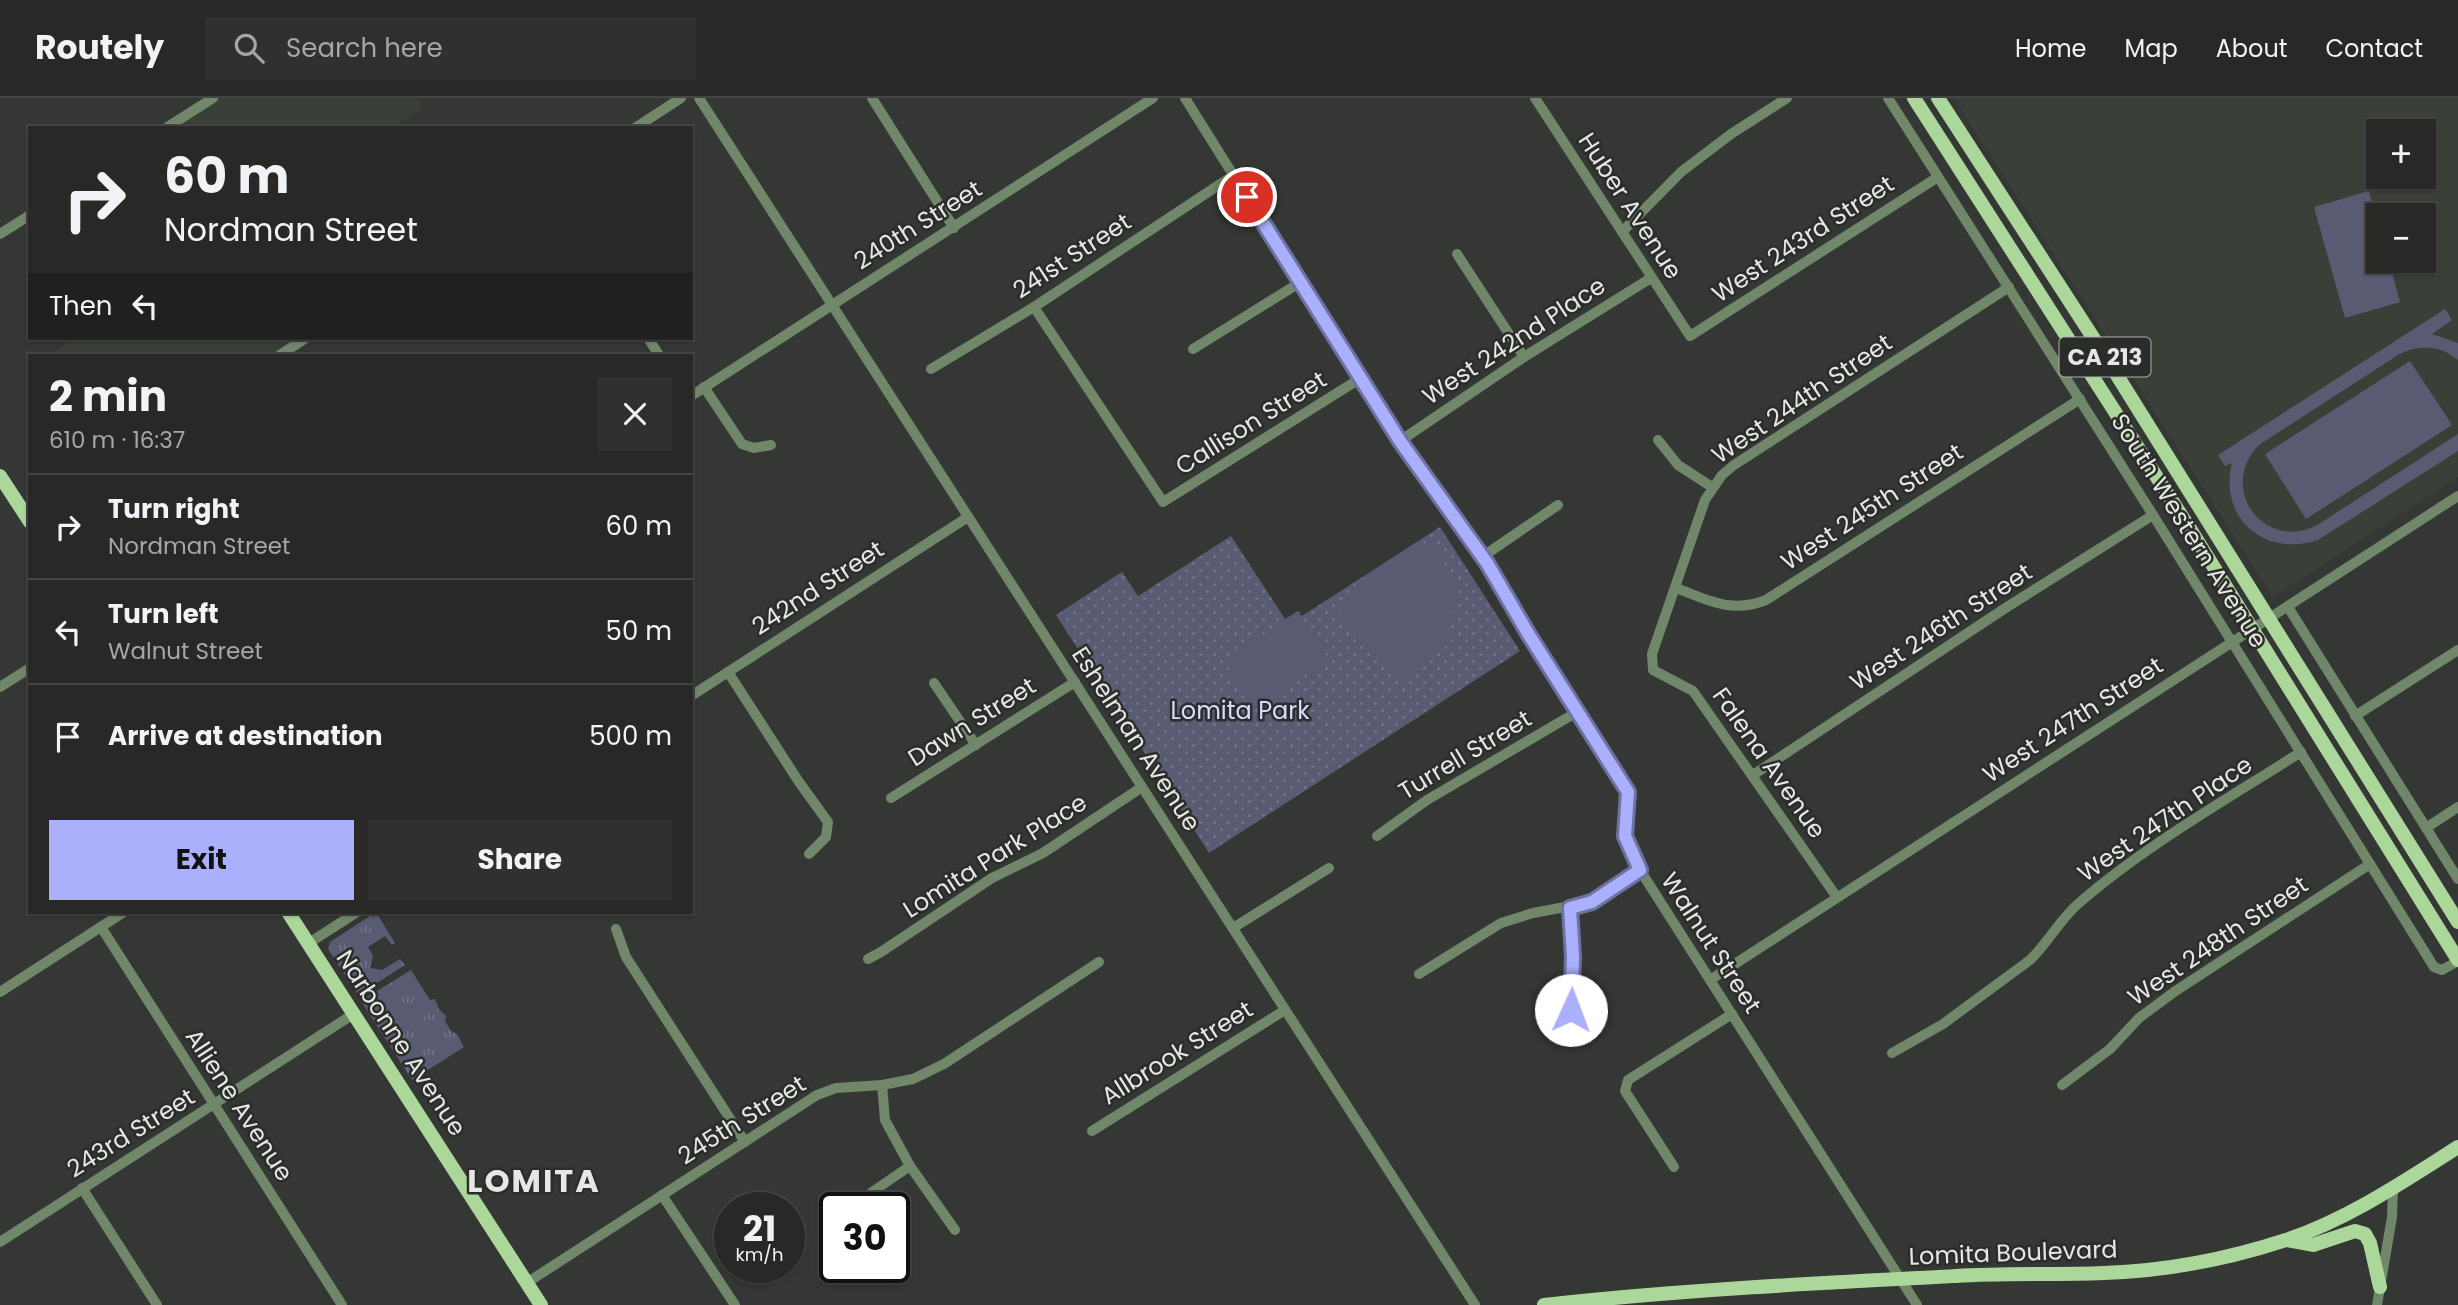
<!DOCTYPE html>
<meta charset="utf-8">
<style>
:root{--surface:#282927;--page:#30312f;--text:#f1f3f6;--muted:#a5a6a7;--line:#444544;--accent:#aab0fb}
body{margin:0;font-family:Poppins,sans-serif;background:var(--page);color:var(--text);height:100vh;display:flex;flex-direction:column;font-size:26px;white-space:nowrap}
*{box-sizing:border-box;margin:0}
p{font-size:23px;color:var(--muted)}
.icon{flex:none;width:38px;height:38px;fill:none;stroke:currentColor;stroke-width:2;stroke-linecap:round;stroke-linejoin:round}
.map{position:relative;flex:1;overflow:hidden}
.side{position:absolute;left:28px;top:256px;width:665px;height:560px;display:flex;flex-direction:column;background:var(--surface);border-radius:0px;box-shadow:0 2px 5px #0004,0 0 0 2px var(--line)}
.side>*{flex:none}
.hud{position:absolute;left:28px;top:28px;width:665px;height:214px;border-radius:0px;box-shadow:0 2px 5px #0004,0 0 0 2px var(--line);background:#282927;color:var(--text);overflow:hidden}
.tools{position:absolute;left:2366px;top:21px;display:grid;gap:14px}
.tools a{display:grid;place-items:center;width:70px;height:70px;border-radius:0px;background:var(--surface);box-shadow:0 2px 5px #0004,0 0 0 2px var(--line);font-size:35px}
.speed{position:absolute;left:714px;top:1094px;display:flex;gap:14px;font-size:35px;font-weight:700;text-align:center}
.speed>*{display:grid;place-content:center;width:91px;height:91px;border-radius:50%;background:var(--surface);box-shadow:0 2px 5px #0004,0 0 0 2px var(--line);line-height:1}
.speed small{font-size:18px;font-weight:400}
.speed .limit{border:4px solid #111;border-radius:10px;background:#fff;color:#111}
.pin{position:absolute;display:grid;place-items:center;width:60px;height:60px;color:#fff;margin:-30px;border:4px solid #fff;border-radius:50%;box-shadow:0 2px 7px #0007}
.me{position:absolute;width:77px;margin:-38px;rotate:2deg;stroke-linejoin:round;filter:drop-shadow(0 0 5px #0008)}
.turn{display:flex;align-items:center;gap:24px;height:147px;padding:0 21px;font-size:32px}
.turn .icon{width:91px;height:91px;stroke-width:2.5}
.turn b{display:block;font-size:49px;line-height:60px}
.then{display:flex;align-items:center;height:66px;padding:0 21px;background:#0003;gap:14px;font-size:26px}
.round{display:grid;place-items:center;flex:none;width:74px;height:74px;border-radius:0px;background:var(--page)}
.head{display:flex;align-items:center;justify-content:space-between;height:119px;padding:0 21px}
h1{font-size:42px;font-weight:700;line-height:52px}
.action{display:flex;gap:14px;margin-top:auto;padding:14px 21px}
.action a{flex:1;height:80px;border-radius:0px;background:var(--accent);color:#111;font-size:28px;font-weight:700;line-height:80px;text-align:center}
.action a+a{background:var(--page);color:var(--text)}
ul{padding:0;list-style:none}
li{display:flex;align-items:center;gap:21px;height:105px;padding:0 21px;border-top:2px solid var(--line)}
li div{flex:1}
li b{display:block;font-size:26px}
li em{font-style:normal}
header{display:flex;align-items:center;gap:42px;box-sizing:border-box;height:98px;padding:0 35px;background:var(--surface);border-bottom:2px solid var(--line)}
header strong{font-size:33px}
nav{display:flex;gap:38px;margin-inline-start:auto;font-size:24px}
.search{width:490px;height:63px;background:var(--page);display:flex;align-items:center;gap:18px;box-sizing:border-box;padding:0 24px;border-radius:0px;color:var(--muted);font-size:26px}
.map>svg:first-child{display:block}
.built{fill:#3a4037;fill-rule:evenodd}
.grass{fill:url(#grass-tufts)}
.park{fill:url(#park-dots)}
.pitch{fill:#585b72}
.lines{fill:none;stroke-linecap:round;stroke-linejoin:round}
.minor{stroke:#71876a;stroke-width:10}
.major{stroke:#abd79b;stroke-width:14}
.route-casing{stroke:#6e72a3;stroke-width:18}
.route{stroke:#aab0fb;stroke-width:12}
.labels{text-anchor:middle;stroke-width:5;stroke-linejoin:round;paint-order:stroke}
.shield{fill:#2b2d2a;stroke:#aeb0ad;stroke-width:2}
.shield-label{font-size:23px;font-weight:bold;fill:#e6e8e5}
.street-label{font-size:24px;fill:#e6e8e5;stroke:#2b2d2a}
.park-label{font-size:24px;fill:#d7dbfe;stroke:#2b2d2a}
.district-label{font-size:32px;font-weight:bold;letter-spacing:2px;fill:#e6e8e5;stroke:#2b2d2a}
</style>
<header>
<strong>Routely</strong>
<div class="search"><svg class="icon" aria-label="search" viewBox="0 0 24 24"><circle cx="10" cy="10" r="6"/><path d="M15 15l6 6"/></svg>Search here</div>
<nav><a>Home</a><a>Map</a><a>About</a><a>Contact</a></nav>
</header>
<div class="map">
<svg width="2458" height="1207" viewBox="0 0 2458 1207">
<defs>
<pattern id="grass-tufts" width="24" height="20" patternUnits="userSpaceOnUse" patternTransform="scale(1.75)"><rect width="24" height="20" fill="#585b72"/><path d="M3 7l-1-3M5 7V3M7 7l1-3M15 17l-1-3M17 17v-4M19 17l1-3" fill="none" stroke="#707386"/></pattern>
<pattern id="park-dots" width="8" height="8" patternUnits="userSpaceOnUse" patternTransform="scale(1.75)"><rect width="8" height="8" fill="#585b72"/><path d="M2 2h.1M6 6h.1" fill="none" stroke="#707386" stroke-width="1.8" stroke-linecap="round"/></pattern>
</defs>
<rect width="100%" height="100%" fill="#353734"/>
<g class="built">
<polygon points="215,0 417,0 423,10 391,30 169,30"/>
<path d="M1954 0H2458V379L2273 499ZM2378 33H2424V79H2378ZM2378 117H2424V163H2378Z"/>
<polygon points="76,240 305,240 277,257 49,257"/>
</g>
<g class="grass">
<polygon points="376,814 395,845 392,847 385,838 368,849 373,858 370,870 382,872 400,861 405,867 358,897 328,851 330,844"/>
<polygon points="411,872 430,902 435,901 439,911 446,918 445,923 451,933 457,936 464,949 412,982 361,903"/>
</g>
<polygon class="park" points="1440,429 1520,553 1209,755 1056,517 1122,474 1138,498 1231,438 1285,521 1298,513 1302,518"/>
<g class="pitch">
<polygon points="2369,93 2378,126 2378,163 2389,163 2400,204 2345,220 2314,109"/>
<path d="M2445 211 2452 222 2432 236 2458 245V262C2440 247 2418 246 2398 257L2259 347C2216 391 2266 456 2319 426L2458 336V353L2318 442C2265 460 2218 420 2232 365L2225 368 2218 357Z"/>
<polygon points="2410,263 2452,327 2306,421 2265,356"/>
<polygon points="1420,442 1440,456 1454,489 1453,523 1437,555 1414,579 1395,580 1339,521 1341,508 1349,500 1348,497 1371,474"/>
<polygon points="1298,514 1329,561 1280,593 1276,588 1279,594 1254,610 1224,562"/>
</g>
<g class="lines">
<g class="minor">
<polyline points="699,0 1475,1207"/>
<polyline points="872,0 954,130"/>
<polyline points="1185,0 1400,343 1487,465 1529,537 1628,694 1625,738 1640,772 1917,1207"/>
<polyline points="1535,0 1690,238 1938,79"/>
<polyline points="1888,0 2153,417 2434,869 2442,872 2458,863"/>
<polyline points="166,30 213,0"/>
<polyline points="635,30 681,0"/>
<polyline points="1622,134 1681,74 1731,36 1787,0"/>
<polyline points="0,136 30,117"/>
<polyline points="1457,156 1524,259"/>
<polyline points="1034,209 1163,404 1361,280"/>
<polyline points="648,240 659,257"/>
<polyline points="1193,251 1301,184"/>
<polyline points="280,257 306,240"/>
<polyline points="931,271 1034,209 1234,77"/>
<polyline points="704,289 742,346 754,350 771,347"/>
<polyline points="691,298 1153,0"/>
<polyline points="1658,342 1678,367 1712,389"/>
<polyline points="1400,343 1524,259 1651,180"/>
<polyline points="1482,459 1558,407"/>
<path d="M1676 490C1709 502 1731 516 1766 502L2080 301"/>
<polyline points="2288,509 2458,781"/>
<polyline points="728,574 799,684 828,724 826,739 809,756"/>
<polyline points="934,585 976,647"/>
<polyline points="0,589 30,570"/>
<polyline points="691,598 968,419"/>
<polyline points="2355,618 2458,552"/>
<polyline points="1753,677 2007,509 2153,417"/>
<polyline points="891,700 1075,584"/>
<polyline points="2426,730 2458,709"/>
<polyline points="1377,738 1427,702 1577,614"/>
<polyline points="1836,798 1693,593 1653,572 1652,556 1705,402 1722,377 1734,367 2009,189"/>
<polyline points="1570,810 1573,859 1571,912"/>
<polyline points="101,829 342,1207"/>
<polyline points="1233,830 1329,770"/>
<polyline points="616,831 626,859 745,1044"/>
<polyline points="309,845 357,814"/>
<polyline points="868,861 881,854 992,780 1043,755 1142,689"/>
<polyline points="1419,876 1501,825 1533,815 1592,804 1640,772"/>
<polyline points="1710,882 2458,398"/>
<polyline points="0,894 124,814"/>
<path d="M1892 955 1943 926 2030 862C2048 845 2060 821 2079 805 2146 747 2226 702 2301 654"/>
<polyline points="882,987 885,1022 910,1068 955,1132"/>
<polyline points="2062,987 2110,951 2139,920 2174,894 2370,766"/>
<polyline points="1092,1033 1285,912"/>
<polyline points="1674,1069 1625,993 1628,982 1732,916"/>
<polyline points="82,1090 157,1207"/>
<polyline points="662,1097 735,1207"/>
<polyline points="855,1110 862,1101 910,1068"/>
<polyline points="0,1144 355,915"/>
<polyline points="528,1184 817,997 836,990 882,987 913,981 944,966 1099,864"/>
<polyline points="2377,1207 2392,1119 2393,1091"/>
</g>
<g class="major">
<polyline points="1914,0 2192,434 2458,862"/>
<polyline points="1938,0 2105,258 2458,824"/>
<polyline points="0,378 30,424"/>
<polyline points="288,814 541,1207"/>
<polyline points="2287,1142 2313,1147 2355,1133 2365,1136 2370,1145 2380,1189"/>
<path d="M1544 1207C1681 1192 1819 1185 1956 1178 2005 1175 2055 1177 2104 1175 2166 1173 2228 1161 2286 1142 2348 1121 2403 1084 2458 1049"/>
</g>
</g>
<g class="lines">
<g class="route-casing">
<polyline id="route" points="1247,99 1400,343 1487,465 1529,537 1628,694 1625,738 1640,772 1592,804 1570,810 1573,859 1571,912"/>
</g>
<use href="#route" class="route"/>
</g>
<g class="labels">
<rect class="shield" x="2059.5" y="239.5" width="91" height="39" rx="5"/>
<g class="shield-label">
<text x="2105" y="267">CA 213</text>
</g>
<g class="street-label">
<text transform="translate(1630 108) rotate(57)" y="8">Huber Avenue</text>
<text transform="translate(918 127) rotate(-32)" y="8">240th Street</text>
<text transform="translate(1803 141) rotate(-33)" y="8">West 243rd Street</text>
<text transform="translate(1072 158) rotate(-33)" y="8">241st Street</text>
<text transform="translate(1514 243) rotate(-33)" y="8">West 242nd Place</text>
<text transform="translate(1802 301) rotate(-34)" y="8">West 244th Street</text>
<text transform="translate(1251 325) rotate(-32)" y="8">Callison Street</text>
<text transform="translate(1872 409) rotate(-33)" y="8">West 245th Street</text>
<text transform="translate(2189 433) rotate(58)" y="8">South Western Avenue</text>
<text transform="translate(818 490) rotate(-33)" y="8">242nd Street</text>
<text transform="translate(1941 529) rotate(-33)" y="8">West 246th Street</text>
<text transform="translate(2073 622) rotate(-33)" y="8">West 247th Street</text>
<text transform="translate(972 624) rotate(-32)" y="8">Dawn Street</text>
<text transform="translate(1136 641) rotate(57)" y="8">Eshelman Avenue</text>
<text transform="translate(1465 657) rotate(-31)" y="8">Turrell Street</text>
<text transform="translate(1769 665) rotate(55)" y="8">Falena Avenue</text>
<text transform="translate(2165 721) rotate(-34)" y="8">West 247th Place</text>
<text transform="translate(995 758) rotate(-32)" y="8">Lomita Park Place</text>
<text transform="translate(2218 843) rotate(-34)" y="8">West 248th Street</text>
<text transform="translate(1711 845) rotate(57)" y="8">Walnut Street</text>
<text transform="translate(401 945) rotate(57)" y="8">Narbonne Avenue</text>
<text transform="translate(1177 955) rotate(-32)" y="8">Allbrook Street</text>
<text transform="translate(239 1007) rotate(57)" y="8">Alliene Avenue</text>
<text transform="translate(742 1022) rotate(-32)" y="8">245th Street</text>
<text transform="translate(131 1035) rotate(-32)" y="8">243rd Street</text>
<text transform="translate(2013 1155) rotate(-2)" y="8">Lomita Boulevard</text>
</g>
<g class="park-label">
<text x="1240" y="621">Lomita Park</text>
</g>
<g class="district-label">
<text x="534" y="1094">LOMITA</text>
</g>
</g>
</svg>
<div class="tools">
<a>+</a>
<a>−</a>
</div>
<div class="speed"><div>21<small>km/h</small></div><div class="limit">30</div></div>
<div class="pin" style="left:1247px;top:99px;background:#d93025"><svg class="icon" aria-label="arrive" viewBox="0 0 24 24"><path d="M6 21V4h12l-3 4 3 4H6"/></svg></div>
<svg class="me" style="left:1571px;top:912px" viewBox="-20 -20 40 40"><circle r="19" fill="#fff"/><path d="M0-13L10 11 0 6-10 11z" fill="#aab0fb"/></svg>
<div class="hud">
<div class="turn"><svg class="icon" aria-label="right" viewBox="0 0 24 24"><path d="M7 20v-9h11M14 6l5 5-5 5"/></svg><div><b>60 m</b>Nordman Street</div></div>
<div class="then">Then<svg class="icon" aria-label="left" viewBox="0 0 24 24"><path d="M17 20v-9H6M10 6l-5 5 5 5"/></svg></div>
</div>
<section class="side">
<div class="head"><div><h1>2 min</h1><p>610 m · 16:37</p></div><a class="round"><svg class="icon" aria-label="close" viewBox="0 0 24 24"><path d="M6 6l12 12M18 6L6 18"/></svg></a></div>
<ul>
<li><svg class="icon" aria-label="right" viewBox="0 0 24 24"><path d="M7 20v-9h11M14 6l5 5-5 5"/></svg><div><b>Turn right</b><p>Nordman Street</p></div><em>60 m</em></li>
<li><svg class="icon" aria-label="left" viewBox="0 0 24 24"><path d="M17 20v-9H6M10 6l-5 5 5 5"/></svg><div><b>Turn left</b><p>Walnut Street</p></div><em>50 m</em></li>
<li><svg class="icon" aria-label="arrive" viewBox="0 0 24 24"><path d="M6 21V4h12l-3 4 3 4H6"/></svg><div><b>Arrive at destination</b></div><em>500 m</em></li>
</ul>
<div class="action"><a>Exit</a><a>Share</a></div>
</section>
</div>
